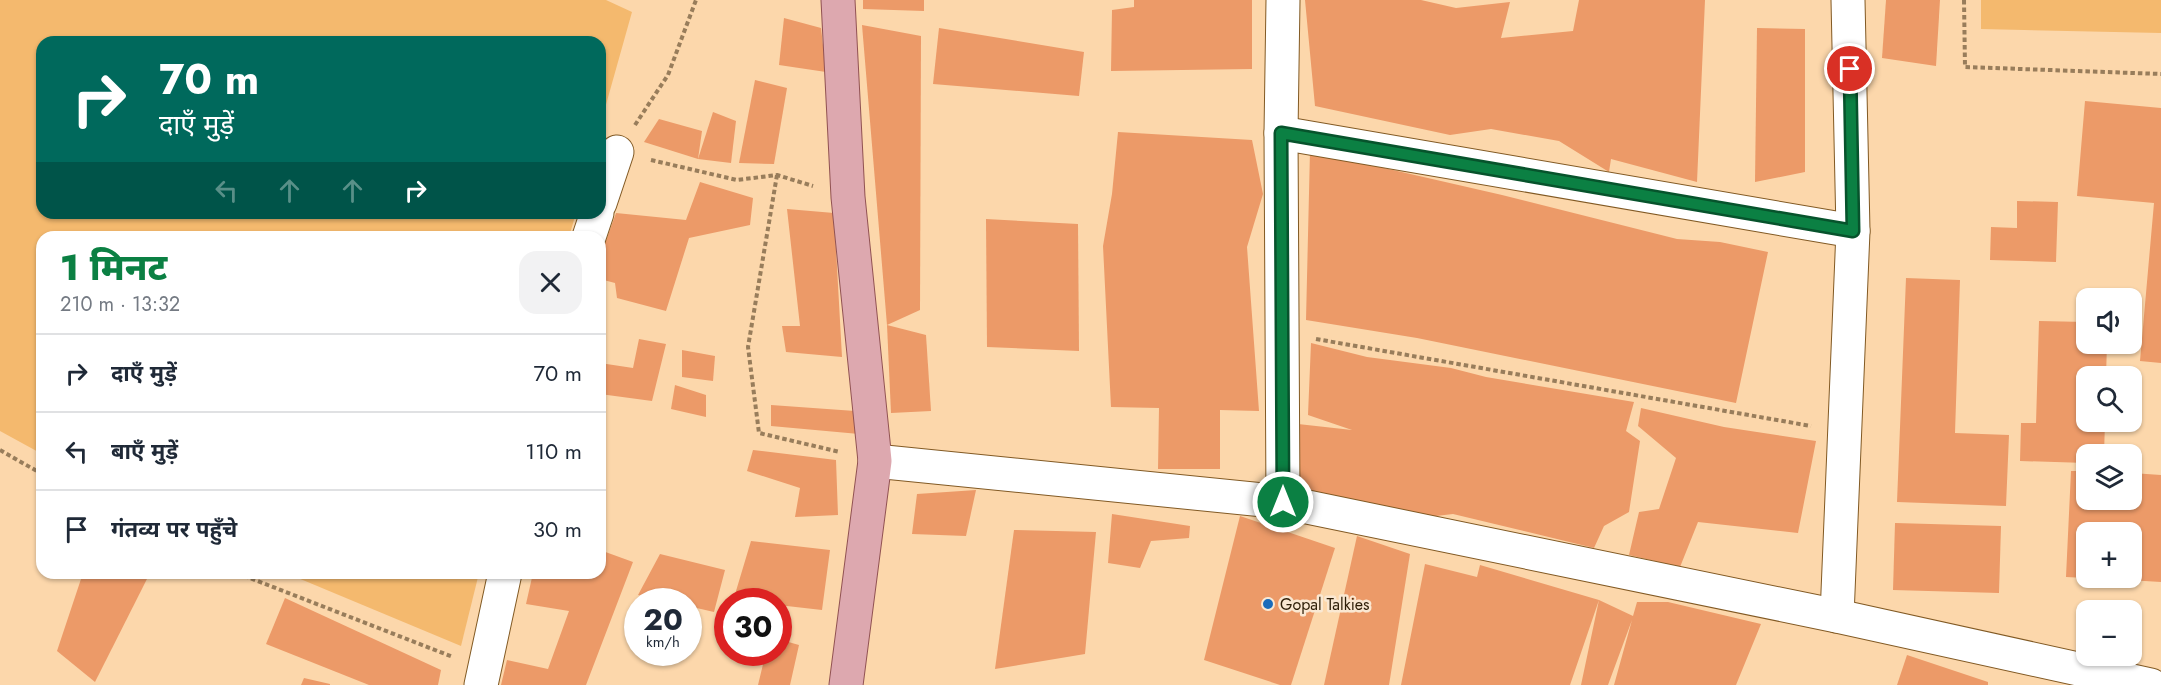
<!DOCTYPE html>
<html lang="hi">
<meta charset="utf-8">
<style>
:root{--surface:#fff;--page:#f2f2f3;--text:#1f2937;--muted:#747a83;--line:#e0e1e3;--accent:#0b8043}
body{margin:0;font-family:Jost,"Noto Sans Devanagari",sans-serif;background:var(--page);color:var(--text);height:100vh;display:flex;flex-direction:column;font-size:22px;white-space:nowrap}
*{box-sizing:border-box;margin:0}
p{font-size:20px;color:var(--muted)}
.icon{flex:none;width:33px;height:33px;fill:none;stroke:currentColor;stroke-width:2;stroke-linecap:round;stroke-linejoin:round}
.map{position:relative;flex:1;overflow:hidden}
.details{position:absolute;left:36px;top:231px;width:570px;height:348px;display:flex;flex-direction:column;background:var(--surface);border-radius:18px;box-shadow:0 2px 4px #0004}
.details>*{flex:none}
.hud{position:absolute;left:36px;top:36px;width:570px;height:183px;border-radius:18px;box-shadow:0 2px 4px #0004;background:#00695c;color:#fff;overflow:hidden}
.buttons{position:absolute;left:2076px;top:288px;display:grid;gap:12px}
.buttons a{display:grid;place-items:center;width:66px;height:66px;border-radius:12px;background:var(--surface);box-shadow:0 2px 4px #0004;font-size:30px}
.speed{position:absolute;left:624px;top:588px;display:flex;gap:12px;font-size:30px;font-weight:700;text-align:center}
.speed>*{display:grid;place-content:center;width:78px;height:78px;border-radius:50%;background:var(--surface);box-shadow:0 2px 4px #0004;line-height:1}
.speed small{font-size:15px;font-weight:400}
.speed .limit{border:9px solid #d22;background:#fff;color:#111}
.pin{position:absolute;display:grid;place-items:center;width:51px;height:51px;color:#fff;margin:-26px;border:3px solid #fff;border-radius:50%;box-shadow:0 2px 6px #0007}
.me{position:absolute;width:66px;margin:-33px;rotate:0deg;stroke-linejoin:round;filter:drop-shadow(0 0 4px #0008)}
.turn{display:flex;align-items:center;gap:21px;height:126px;padding:0 24px;font-size:27px}
.turn .icon{width:78px;height:78px;stroke-width:2.5}
.turn b{display:block;font-size:42px;line-height:51px}
.lanes{display:flex;align-items:center;height:57px;padding:0 24px;background:#0003;justify-content:center;gap:30px;direction:ltr}
.lanes .off{opacity:.35}
.round{display:grid;place-items:center;flex:none;width:63px;height:63px;border-radius:18px;background:var(--page)}
.summary{display:flex;align-items:center;justify-content:space-between;height:102px;padding:0 24px}
h1{font-size:36px;font-weight:800;line-height:45px;color:var(--accent)}
ul{padding:0;list-style:none}
li{display:flex;align-items:center;gap:18px;height:78px;padding:0 24px;border-top:2px solid var(--line)}
li div{flex:1}
li b{display:block;font-size:22px}
li em{font-style:normal}
.map>svg:first-child{display:block}
.green{fill:#f4b96e}
.building{fill:#ec9a68}
.lines{fill:none;stroke-linecap:round;stroke-linejoin:round}
.minor-casing{stroke:#825a24;stroke-width:35}
.major-casing{stroke:#915252;stroke-width:35}
.path{stroke:#987d5b;stroke-width:4;stroke-dasharray:4.5 3;stroke-linecap:butt}
.minor{stroke:#fff;stroke-width:33}
.major{stroke:#dda8af;stroke-width:33}
.route-casing{stroke:#07532c;stroke-width:15}
.route{stroke:#0b8043;stroke-width:10}
.poi-dot{fill:#1a6cbb;stroke:#fae8d2;stroke-width:2}
.labels{text-anchor:middle;stroke-width:5;stroke-linejoin:round;paint-order:stroke}
.poi-label{font-size:16px;fill:#2e1e07;stroke:#fae8d2;text-anchor:start}
</style>
<div class="map">
<svg width="2161" height="685" viewBox="0 0 2161 685">
<rect width="100%" height="100%" fill="#fcd7ab"/>
<g class="green">
<polygon points="0,0 606,0 632,12 600,126 600,42 42,42 42,213 576,213 569,237 42,237 42,454 0,431"/>
<polygon points="1981,0 2161,0 2161,33 1981,29"/>
<polygon points="286,573 479,573 461,646"/>
</g>
<g class="building">
<polygon points="863,0 924,0 924,11 863,9"/>
<polygon points="1134,0 1252,0 1252,69 1111,71 1112,10 1134,7"/>
<polygon points="1305,0 1421,0 1456,8 1510,2 1501,38 1573,31 1579,0 1705,0 1697,182 1611,159 1609,172 1559,141 1491,129 1450,135 1315,106"/>
<polygon points="1886,0 1940,0 1936,66 1882,58"/>
<polygon points="784,18 821,28 826,72 779,65"/>
<polygon points="862,25 921,36 920,310 887,325"/>
<polygon points="939,28 1084,52 1079,96 933,84"/>
<polygon points="1757,28 1805,29 1805,172 1755,182"/>
<polygon points="755,80 787,88 774,164 739,163"/>
<polygon points="2085,101 2161,108 2161,363 2140,361 2154,203 2077,196"/>
<polygon points="713,112 736,121 731,163 698,159"/>
<polygon points="659,119 702,131 698,159 644,142"/>
<polygon points="1118,132 1252,140 1263,194 1247,247 1259,411 1220,410 1220,469 1158,469 1159,408 1111,407 1103,246 1112,194"/>
<polygon points="1310,151 1502,195 1677,239 1720,242 1768,252 1736,403 1417,338 1306,320"/>
<polygon points="700,182 753,198 750,225 689,238 666,311 617,298 615,283 600,279 600,257 616,213 686,220"/>
<polygon points="2017,201 2058,202 2056,262 1990,260 1991,227 2017,228"/>
<polygon points="787,209 834,213 842,357 786,352 782,326 800,326"/>
<polygon points="986,219 1078,224 1079,351 987,347"/>
<polygon points="1906,278 1960,280 1955,433 2009,435 2006,506 1897,502"/>
<polygon points="2039,321 2086,322 2086,344 2107,344 2106,376 2086,376 2086,422 2105,422 2104,454 2086,454 2086,463 2020,461 2021,423 2036,423"/>
<polygon points="887,325 926,335 931,411 891,413"/>
<polygon points="639,339 666,344 652,401 600,394 600,363 633,368"/>
<polygon points="1311,343 1367,357 1451,368 1486,377 1634,402 1626,431 1640,441 1629,512 1604,526 1594,548 1453,514 1419,518 1291,486 1298,424 1352,430 1308,415"/>
<polygon points="682,350 715,356 713,381 682,377"/>
<polygon points="675,385 706,395 706,417 671,409"/>
<polygon points="771,405 855,411 859,434 771,426"/>
<polygon points="1641,408 1724,427 1816,441 1798,533 1698,522 1680,567 1629,555 1639,512 1659,509 1676,458 1638,426"/>
<polygon points="753,450 836,460 838,515 795,517 800,488 747,471"/>
<polygon points="2071,471 2086,471 2086,500 2132,500 2132,473 2161,475 2161,582 2112,579 2112,578 2132,578 2132,532 2086,532 2086,578 2066,577"/>
<polygon points="976,490 966,536 912,534 917,494"/>
<polygon points="1112,514 1190,526 1189,538 1151,541 1140,568 1108,563"/>
<polygon points="1240,516 1335,548 1291,685 1280,685 1204,660"/>
<polygon points="1895,523 2001,526 1999,593 1893,590"/>
<polygon points="1014,530 1096,532 1085,654 995,669"/>
<polygon points="1357,536 1410,554 1389,685 1324,685"/>
<polygon points="751,541 830,550 822,610 778,605 778,602 733,601"/>
<polygon points="600,550 633,562 586,685 501,685 507,660 548,669 569,611 526,604 533,573 600,573"/>
<polygon points="660,554 725,570 714,612 688,606 688,602 668,602 638,595"/>
<polygon points="1425,564 1477,577 1480,565 1599,600 1633,616 1637,602 1668,602 1761,624 1736,685 1614,685 1632,620 1608,685 1581,685 1599,600 1570,685 1401,685"/>
<polygon points="83,573 150,573 95,682 57,651"/>
<polygon points="285,598 441,670 438,685 369,685 266,644"/>
<polygon points="778,639 799,645 790,685 758,685 766,652 778,652"/>
<polygon points="1907,655 1988,682 1988,685 1897,685"/>
<polygon points="304,678 330,684 330,685 301,685"/>
</g>
<g class="lines">
<g class="minor-casing">
<g id="minor">
<polyline points="1281,133 1853,231"/>
<polyline points="600,203 617,152"/>
<polyline points="589,237 597,213"/>
<polyline points="875,461 1283,502 1837,616 2151,685"/>
<polyline points="1283,502 1281,133 1283,0"/>
<polyline points="1837,616 1853,231 1848,0"/>
<polyline points="481,685 505,573"/>
</g>
</g>
<g class="major-casing">
<polyline id="major" points="838,0 848,197 875,461 846,685"/>
</g>
<g class="path">
<polyline points="1964,0 1965,67 2161,74"/>
<polyline points="635,125 668,75 696,0"/>
<polyline points="651,160 737,180 777,175 813,186"/>
<polyline points="777,175 748,347 759,433 840,452"/>
<polyline points="1316,339 1811,426"/>
<polyline points="0,450 42,474"/>
<polyline points="237,573 453,657"/>
</g>
<use href="#minor" class="minor"/>
<use href="#major" class="major"/>
</g>
<g class="lines">
<g class="route-casing">
<polyline id="route" points="1283,502 1281,133 1853,231 1850,69"/>
</g>
<use href="#route" class="route"/>
</g>
<circle class="poi-dot" cx="1268" cy="604" r="6"/>
<g class="labels">
<g class="poi-label">
<text x="1280" y="610">Gopal Talkies</text>
</g>
</g>
</svg>
<div class="buttons">
<a><svg class="icon" aria-label="sound" viewBox="0 0 24 24"><path d="M4 9h4l5-4v14l-5-4H4zM17 9q2 3 0 6"/></svg></a>
<a><svg class="icon" aria-label="search" viewBox="0 0 24 24"><circle cx="10" cy="10" r="6"/><path d="M15 15l6 6"/></svg></a>
<a><svg class="icon" aria-label="layers" viewBox="0 0 24 24"><path d="M12 4l9 5-9 5-9-5zM3 14l9 5 9-5"/></svg></a>
<a>+</a>
<a>−</a>
</div>
<div class="speed"><div>20<small>km/h</small></div><div class="limit">30</div></div>
<div class="pin" style="left:1850px;top:69px;background:#d93025"><svg class="icon" aria-label="arrive" viewBox="0 0 24 24"><path d="M6 21V4h12l-3 4 3 4H6"/></svg></div>
<svg class="me" style="left:1283px;top:502px" viewBox="-20 -20 40 40"><circle r="17" fill="#0b8043" stroke="#fff" stroke-width="3"/><path d="M0-11L8 9 0 5-8 9z" fill="#fff"/></svg>
<div class="hud">
<div class="turn"><svg class="icon" aria-label="right" viewBox="0 0 24 24"><path d="M7 20v-9h11M14 6l5 5-5 5"/></svg><div><b>70 m</b>दाएँ मुड़ें</div></div>
<div class="lanes"><svg class="icon off" aria-label="left" viewBox="0 0 24 24"><path d="M17 20v-9H6M10 6l-5 5 5 5"/></svg><svg class="icon off" aria-label="ahead" viewBox="0 0 24 24"><path d="M12 20V5M6 11l6-6 6 6"/></svg><svg class="icon off" aria-label="ahead" viewBox="0 0 24 24"><path d="M12 20V5M6 11l6-6 6 6"/></svg><svg class="icon" aria-label="right" viewBox="0 0 24 24"><path d="M7 20v-9h11M14 6l5 5-5 5"/></svg></div>
</div>
<section class="details">
<div class="summary"><div><h1>1 मिनट</h1><p>210 m · 13:32</p></div><a class="round"><svg class="icon" aria-label="close" viewBox="0 0 24 24"><path d="M6 6l12 12M18 6L6 18"/></svg></a></div>
<ul>
<li><svg class="icon" aria-label="right" viewBox="0 0 24 24"><path d="M7 20v-9h11M14 6l5 5-5 5"/></svg><div><b>दाएँ मुड़ें</b></div><em>70 m</em></li>
<li><svg class="icon" aria-label="left" viewBox="0 0 24 24"><path d="M17 20v-9H6M10 6l-5 5 5 5"/></svg><div><b>बाएँ मुड़ें</b></div><em>110 m</em></li>
<li><svg class="icon" aria-label="arrive" viewBox="0 0 24 24"><path d="M6 21V4h12l-3 4 3 4H6"/></svg><div><b>गंतव्य पर पहुँचे</b></div><em>30 m</em></li>
</ul>
</section>
</div>
